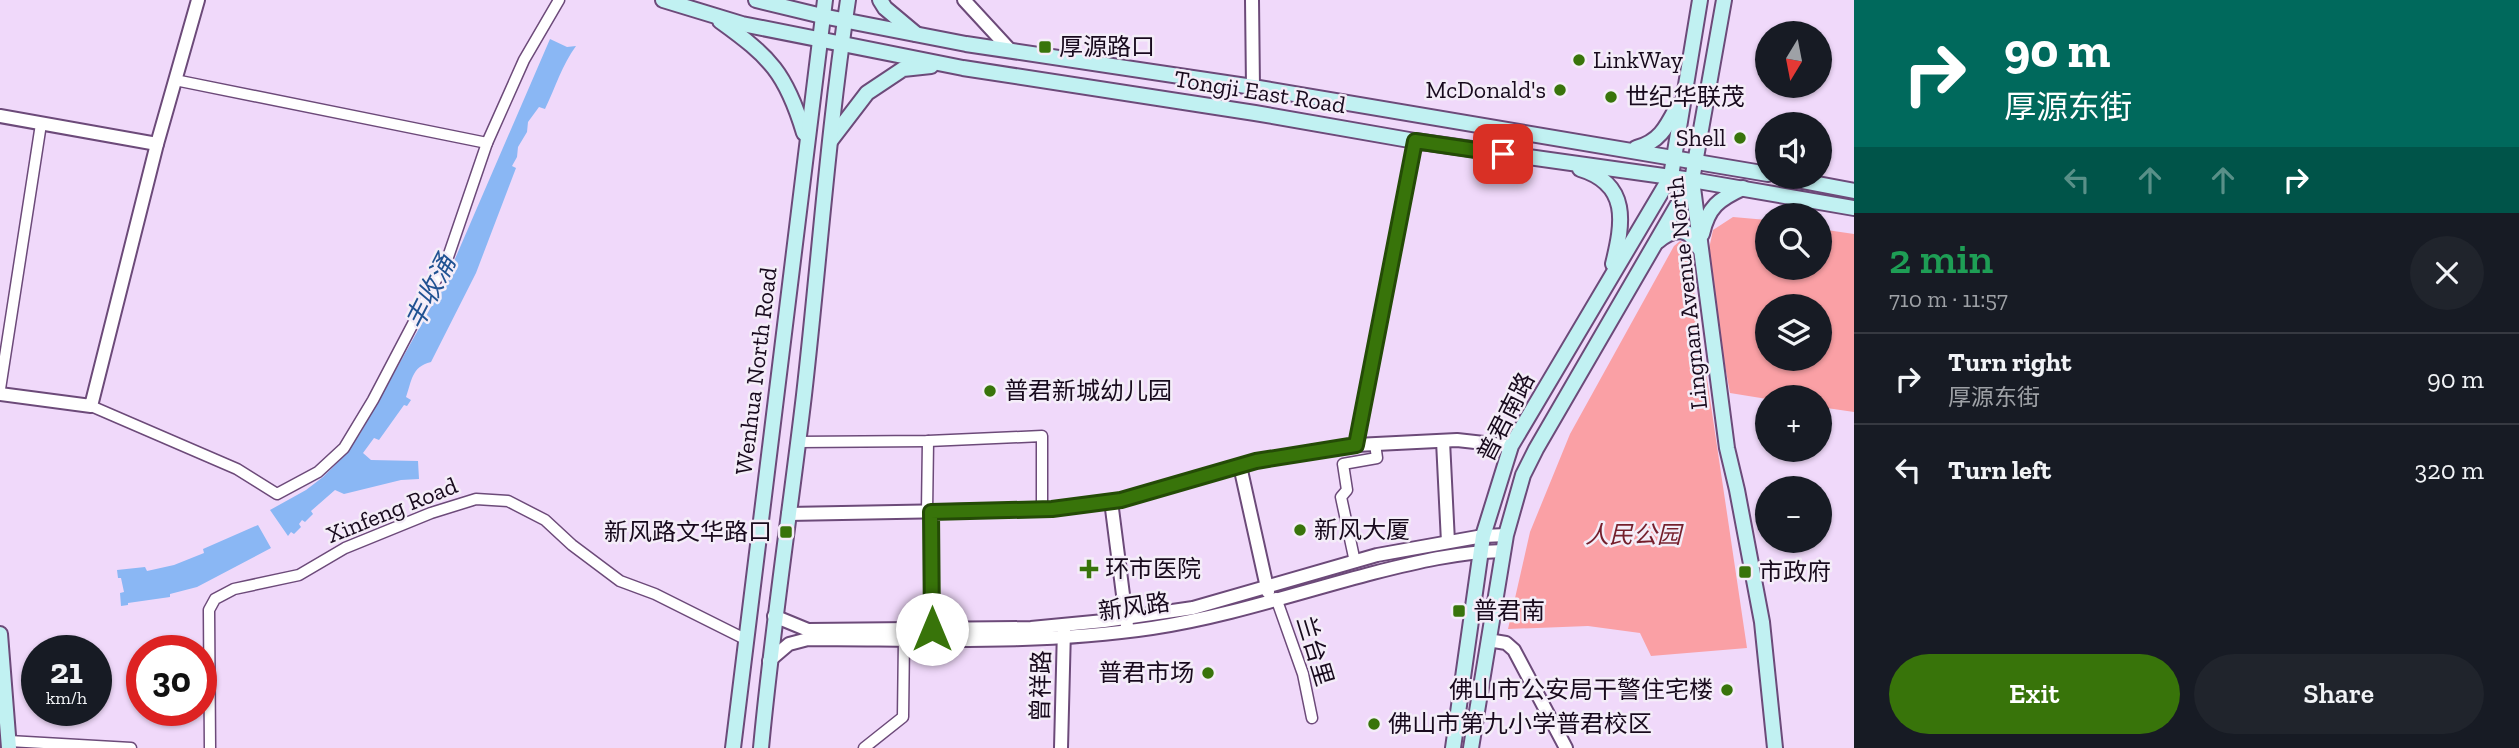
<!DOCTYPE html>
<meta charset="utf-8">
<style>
:root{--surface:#171b24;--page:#20242c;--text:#f1f3f6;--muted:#9ea1a6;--line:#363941;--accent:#38740a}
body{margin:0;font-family:"Zilla Slab","Noto Sans SC",serif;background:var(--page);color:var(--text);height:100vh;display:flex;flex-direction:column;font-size:26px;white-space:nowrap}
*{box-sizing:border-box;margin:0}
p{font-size:23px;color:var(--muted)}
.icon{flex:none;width:38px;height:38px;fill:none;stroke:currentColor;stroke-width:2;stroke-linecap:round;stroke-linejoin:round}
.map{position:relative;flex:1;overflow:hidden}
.panel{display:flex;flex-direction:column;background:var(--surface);width:665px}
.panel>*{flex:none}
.guide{background:#00695c;color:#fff;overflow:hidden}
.needle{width:46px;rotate:190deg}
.buttons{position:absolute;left:1755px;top:21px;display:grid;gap:14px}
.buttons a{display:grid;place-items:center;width:77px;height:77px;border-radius:50%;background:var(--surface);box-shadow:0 2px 5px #0004;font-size:35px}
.speed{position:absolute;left:21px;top:635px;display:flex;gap:14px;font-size:35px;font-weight:700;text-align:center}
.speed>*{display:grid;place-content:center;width:91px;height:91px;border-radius:50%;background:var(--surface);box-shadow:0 2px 5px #0004;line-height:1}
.speed small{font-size:18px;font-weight:400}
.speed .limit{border:10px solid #d22;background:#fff;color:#111}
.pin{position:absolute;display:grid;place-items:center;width:60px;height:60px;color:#fff;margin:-30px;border-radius:14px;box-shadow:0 4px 10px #0006}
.me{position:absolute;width:77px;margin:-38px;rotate:0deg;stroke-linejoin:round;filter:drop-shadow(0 0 5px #0008)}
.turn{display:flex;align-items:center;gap:24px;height:147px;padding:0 35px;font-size:32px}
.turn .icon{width:91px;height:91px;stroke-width:2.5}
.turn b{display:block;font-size:49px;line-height:60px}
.lanes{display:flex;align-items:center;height:66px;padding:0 35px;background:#0003;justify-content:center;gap:35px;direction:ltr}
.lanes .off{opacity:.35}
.round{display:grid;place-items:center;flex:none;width:74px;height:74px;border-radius:37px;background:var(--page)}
.head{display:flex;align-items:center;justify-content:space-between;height:119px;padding:0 35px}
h1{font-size:42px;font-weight:600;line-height:52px;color:#1e9e55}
.button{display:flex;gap:14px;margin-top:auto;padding:14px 35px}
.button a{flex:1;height:80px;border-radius:42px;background:var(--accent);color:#fff;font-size:28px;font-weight:600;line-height:80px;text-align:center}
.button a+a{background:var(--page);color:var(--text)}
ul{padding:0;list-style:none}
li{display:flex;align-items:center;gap:21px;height:91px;padding:0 35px;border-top:2px solid var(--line)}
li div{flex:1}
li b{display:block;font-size:26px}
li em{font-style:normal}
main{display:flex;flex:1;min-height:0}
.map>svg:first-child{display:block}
.green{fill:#faa0a5;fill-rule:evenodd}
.water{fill:#8ab7f4}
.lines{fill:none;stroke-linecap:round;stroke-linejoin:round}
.minor-casing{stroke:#6c4a79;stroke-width:13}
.tertiary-casing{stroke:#6c4a79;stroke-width:16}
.secondary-casing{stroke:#6c4a79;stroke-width:18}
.minor{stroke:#fff;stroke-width:10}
.tertiary{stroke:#fff;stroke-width:12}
.secondary{stroke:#c1f1f2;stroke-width:14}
.route-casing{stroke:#244b06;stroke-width:18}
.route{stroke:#38740a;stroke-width:12}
.poi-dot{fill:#38740a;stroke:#f4edf8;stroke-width:2.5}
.labels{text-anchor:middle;stroke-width:5;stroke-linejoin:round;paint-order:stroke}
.poi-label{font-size:24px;fill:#180a1d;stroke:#f4edf8;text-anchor:start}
.street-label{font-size:24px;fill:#180a1d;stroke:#f4edf8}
.park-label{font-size:24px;font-style:italic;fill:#751f2c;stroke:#f4edf8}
.water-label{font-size:26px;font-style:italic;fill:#205292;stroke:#f4edf8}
</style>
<main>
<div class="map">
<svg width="1854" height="748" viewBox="0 0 1854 748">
<rect width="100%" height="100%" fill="#f0d9fa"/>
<g class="green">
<path d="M1733 217 1767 220 1768 268H1820V229L1854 234V412L1820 407V397L1767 399 1730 393 1706 263 1713 230ZM1768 306H1820V359H1768Z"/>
<polygon points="1680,241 1687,244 1747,648 1651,656 1640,633 1588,626 1508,629 1530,532 1570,434 1674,246"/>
</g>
<g class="water">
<path d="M550 39 567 47 576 46C562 65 556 86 545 109L539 107 528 122 527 132 518 147 517 157 512 166 516 168 476 273 431 362C411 367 412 381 406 397L411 400 407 406 404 405 379 440 374 438 363 453 371 460 418 461 419 479 401 480 344 494 335 490 311 511 313 514 305 522 302 520 299 524 301 527 294 534 291 532 288 536 270 510 306 490 323 477 343 457 361 432 445 282Z"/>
<polygon points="258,525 271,548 197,587 170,594 170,597 128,603 128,605 121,606 120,593 124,592 121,578 118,578 117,570 145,567 147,571 174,565 204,553 203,549"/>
</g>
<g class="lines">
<g class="minor-casing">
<g id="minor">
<polyline points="175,80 487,143"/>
<polyline points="0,389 41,124"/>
<polyline points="91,406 237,469 277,494 318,472 344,448 373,400 448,257 487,143 524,60 559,0"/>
<polyline points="798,442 928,441 1042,436 1042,509"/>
<polyline points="927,512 928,441"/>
<polyline points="931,512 932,629"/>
<polyline points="1355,562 1341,497 1347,490 1343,464 1377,458 1375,444"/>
<polyline points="1276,598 1303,674 1312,718"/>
<polyline points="9,741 131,748"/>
<polyline points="210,748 209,610 215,599 234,589 299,575 345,548 431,513 476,499 508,501 545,520 572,545 620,581 655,594 745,639"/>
<polyline points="864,748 903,717 904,639"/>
</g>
</g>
<g class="tertiary-casing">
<g id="tertiary">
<polyline points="964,0 1011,51"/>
<polyline points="1252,0 1253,87"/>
<polyline points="0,116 157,144"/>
<polyline points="0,394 91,406 157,144 198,0"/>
<polyline points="1443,441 1448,542"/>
<polyline points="1356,445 1415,141"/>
<polyline points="1240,466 1268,592"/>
<polyline points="1111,501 1127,626"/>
<polyline points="788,514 1052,509 1121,500 1256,461 1356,445 1457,440 1511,446"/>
<polyline points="774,616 808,630 1031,628 1104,621 1193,608 1377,555 1483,536 1506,535"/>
<polyline points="1488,640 1506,643 1514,650 1566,748"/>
<path d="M769 661 789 644 808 639C922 639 1038 645 1152 628 1226 617 1300 592 1373 573 1416 562 1458 552 1503 551"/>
<polyline points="1061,748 1064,629"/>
</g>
</g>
<g class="secondary-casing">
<g id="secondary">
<polyline points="663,0 742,24 963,68 1255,113 1415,141 1692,180 1854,208"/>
<polyline points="756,0 822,16 966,44 1253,87 1768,174"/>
<polyline points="880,0 885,8 916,34"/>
<polyline points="1724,0 1692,180 1727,448 1737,490 1762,622 1775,748"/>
<path d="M720 21C770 57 786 73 804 133"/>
<polyline points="831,140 867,93 903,69 931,66"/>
<path d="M1636 148C1660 142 1667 126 1678 105"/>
<path d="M1580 169C1630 184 1623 223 1613 264"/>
<polyline points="1781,177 1854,191"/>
<path d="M1702 234C1708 207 1719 199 1743 188"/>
<path d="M1658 241C1675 227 1690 227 1699 248"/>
<polyline points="0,634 9,748"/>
<polyline points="733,748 825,0"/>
<path d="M761 748C772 630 790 513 804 395 819 264 828 131 848 0"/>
<polyline points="1453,748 1483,536 1511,446 1671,176 1700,0"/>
<polyline points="1471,748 1506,535 1523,475 1536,449 1692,180"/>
</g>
</g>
<use href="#minor" class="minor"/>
<use href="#tertiary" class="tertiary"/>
<use href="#secondary" class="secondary"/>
</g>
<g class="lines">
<g class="route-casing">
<polyline id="route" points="932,629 931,512 1052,509 1121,500 1256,461 1356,445 1415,141 1503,154"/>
</g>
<use href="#route" class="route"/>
</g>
<g class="poi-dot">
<rect x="1038" y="40" width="14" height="14" rx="3.5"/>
<circle cx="1579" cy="60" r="7"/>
<circle cx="1560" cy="90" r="7"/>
<circle cx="1611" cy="97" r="7"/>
<circle cx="1740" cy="138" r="7"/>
<circle cx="990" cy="391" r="7"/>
<circle cx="1300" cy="530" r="7"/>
<rect x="779" y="525" width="14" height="14" rx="3.5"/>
<path d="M1085.5 558.5h7v7h7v7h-7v7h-7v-7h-7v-7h7z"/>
<rect x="1738" y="565" width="14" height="14" rx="3.5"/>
<rect x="1452" y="604" width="14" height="14" rx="3.5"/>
<circle cx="1208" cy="673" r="7"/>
<circle cx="1727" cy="690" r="7"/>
<circle cx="1374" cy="724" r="7"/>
</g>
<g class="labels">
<g class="poi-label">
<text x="1059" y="55">厚源路口</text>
<text x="1593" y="68">LinkWay</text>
<text x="1546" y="98" text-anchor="end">McDonald's</text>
<text x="1625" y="105">世纪华联茂</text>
<text x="1726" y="146" text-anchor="end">Shell</text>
<text x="1004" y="399">普君新城幼儿园</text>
<text x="1314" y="538">新风大厦</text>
<text x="772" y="540" text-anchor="end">新风路文华路口</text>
<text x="1105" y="577">环市医院</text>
<text x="1759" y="580">市政府</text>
<text x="1473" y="619">普君南</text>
<text x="1194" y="681" text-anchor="end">普君市场</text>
<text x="1713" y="698" text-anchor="end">佛山市公安局干警住宅楼</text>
<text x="1388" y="732">佛山市第九小学普君校区</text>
</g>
<g class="street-label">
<text transform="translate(1260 92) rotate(9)" y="8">Tongji East Road</text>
<text transform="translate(1687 293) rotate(-96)" y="8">Lingnan Avenue North</text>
<text transform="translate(756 371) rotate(-83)" y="8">Wenhua North Road</text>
<text transform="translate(1506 417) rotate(-63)" y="8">普君南路</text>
<text transform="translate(392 510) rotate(-22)" y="8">Xinfeng Road</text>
<text transform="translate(1134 607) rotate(-8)" y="8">新风路</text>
<text transform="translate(1315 651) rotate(73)" y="8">兰台里</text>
<text transform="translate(1041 686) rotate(-89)" y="8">曾祥路</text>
</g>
<g class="park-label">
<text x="1633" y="543">人民公园</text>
</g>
<g class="water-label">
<text transform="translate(430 292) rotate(-63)" y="9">丰收涌</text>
</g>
</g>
</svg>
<div class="buttons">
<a><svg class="needle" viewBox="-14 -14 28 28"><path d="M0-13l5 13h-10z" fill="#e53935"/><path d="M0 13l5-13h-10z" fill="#9ea1a6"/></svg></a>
<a><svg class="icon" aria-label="sound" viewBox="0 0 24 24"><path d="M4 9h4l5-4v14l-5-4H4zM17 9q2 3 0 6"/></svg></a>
<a><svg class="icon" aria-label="search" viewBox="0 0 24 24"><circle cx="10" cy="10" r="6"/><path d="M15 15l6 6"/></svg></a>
<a><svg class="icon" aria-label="layers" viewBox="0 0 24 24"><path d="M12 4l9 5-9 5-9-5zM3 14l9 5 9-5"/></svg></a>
<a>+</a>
<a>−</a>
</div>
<div class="speed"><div>21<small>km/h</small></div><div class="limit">30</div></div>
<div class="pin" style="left:1503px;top:154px;background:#d93025"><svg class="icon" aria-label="arrive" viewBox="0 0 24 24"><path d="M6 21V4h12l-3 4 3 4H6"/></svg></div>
<svg class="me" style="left:932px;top:629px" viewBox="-20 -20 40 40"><circle r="19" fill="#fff"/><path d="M0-13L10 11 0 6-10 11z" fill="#38740a"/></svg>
</div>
<section class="panel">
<div class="guide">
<div class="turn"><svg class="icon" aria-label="right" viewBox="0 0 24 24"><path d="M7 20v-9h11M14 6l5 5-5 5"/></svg><div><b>90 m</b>厚源东街</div></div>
<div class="lanes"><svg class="icon off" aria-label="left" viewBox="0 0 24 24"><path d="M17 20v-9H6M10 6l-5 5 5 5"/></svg><svg class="icon off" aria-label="ahead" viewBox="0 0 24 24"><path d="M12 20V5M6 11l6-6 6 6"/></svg><svg class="icon off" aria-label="ahead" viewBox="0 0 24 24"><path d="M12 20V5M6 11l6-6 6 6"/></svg><svg class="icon" aria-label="right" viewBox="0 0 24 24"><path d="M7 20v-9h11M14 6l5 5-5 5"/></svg></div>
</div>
<div class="head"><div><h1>2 min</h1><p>710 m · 11:57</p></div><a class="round"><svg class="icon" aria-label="close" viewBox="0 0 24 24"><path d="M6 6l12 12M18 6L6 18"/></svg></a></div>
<ul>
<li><svg class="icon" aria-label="right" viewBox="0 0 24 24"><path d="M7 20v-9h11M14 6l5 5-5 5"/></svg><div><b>Turn right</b><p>厚源东街</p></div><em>90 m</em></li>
<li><svg class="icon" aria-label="left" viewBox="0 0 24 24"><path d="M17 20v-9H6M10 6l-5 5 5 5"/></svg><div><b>Turn left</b></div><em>320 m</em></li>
</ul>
<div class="button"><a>Exit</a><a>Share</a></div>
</section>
</main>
